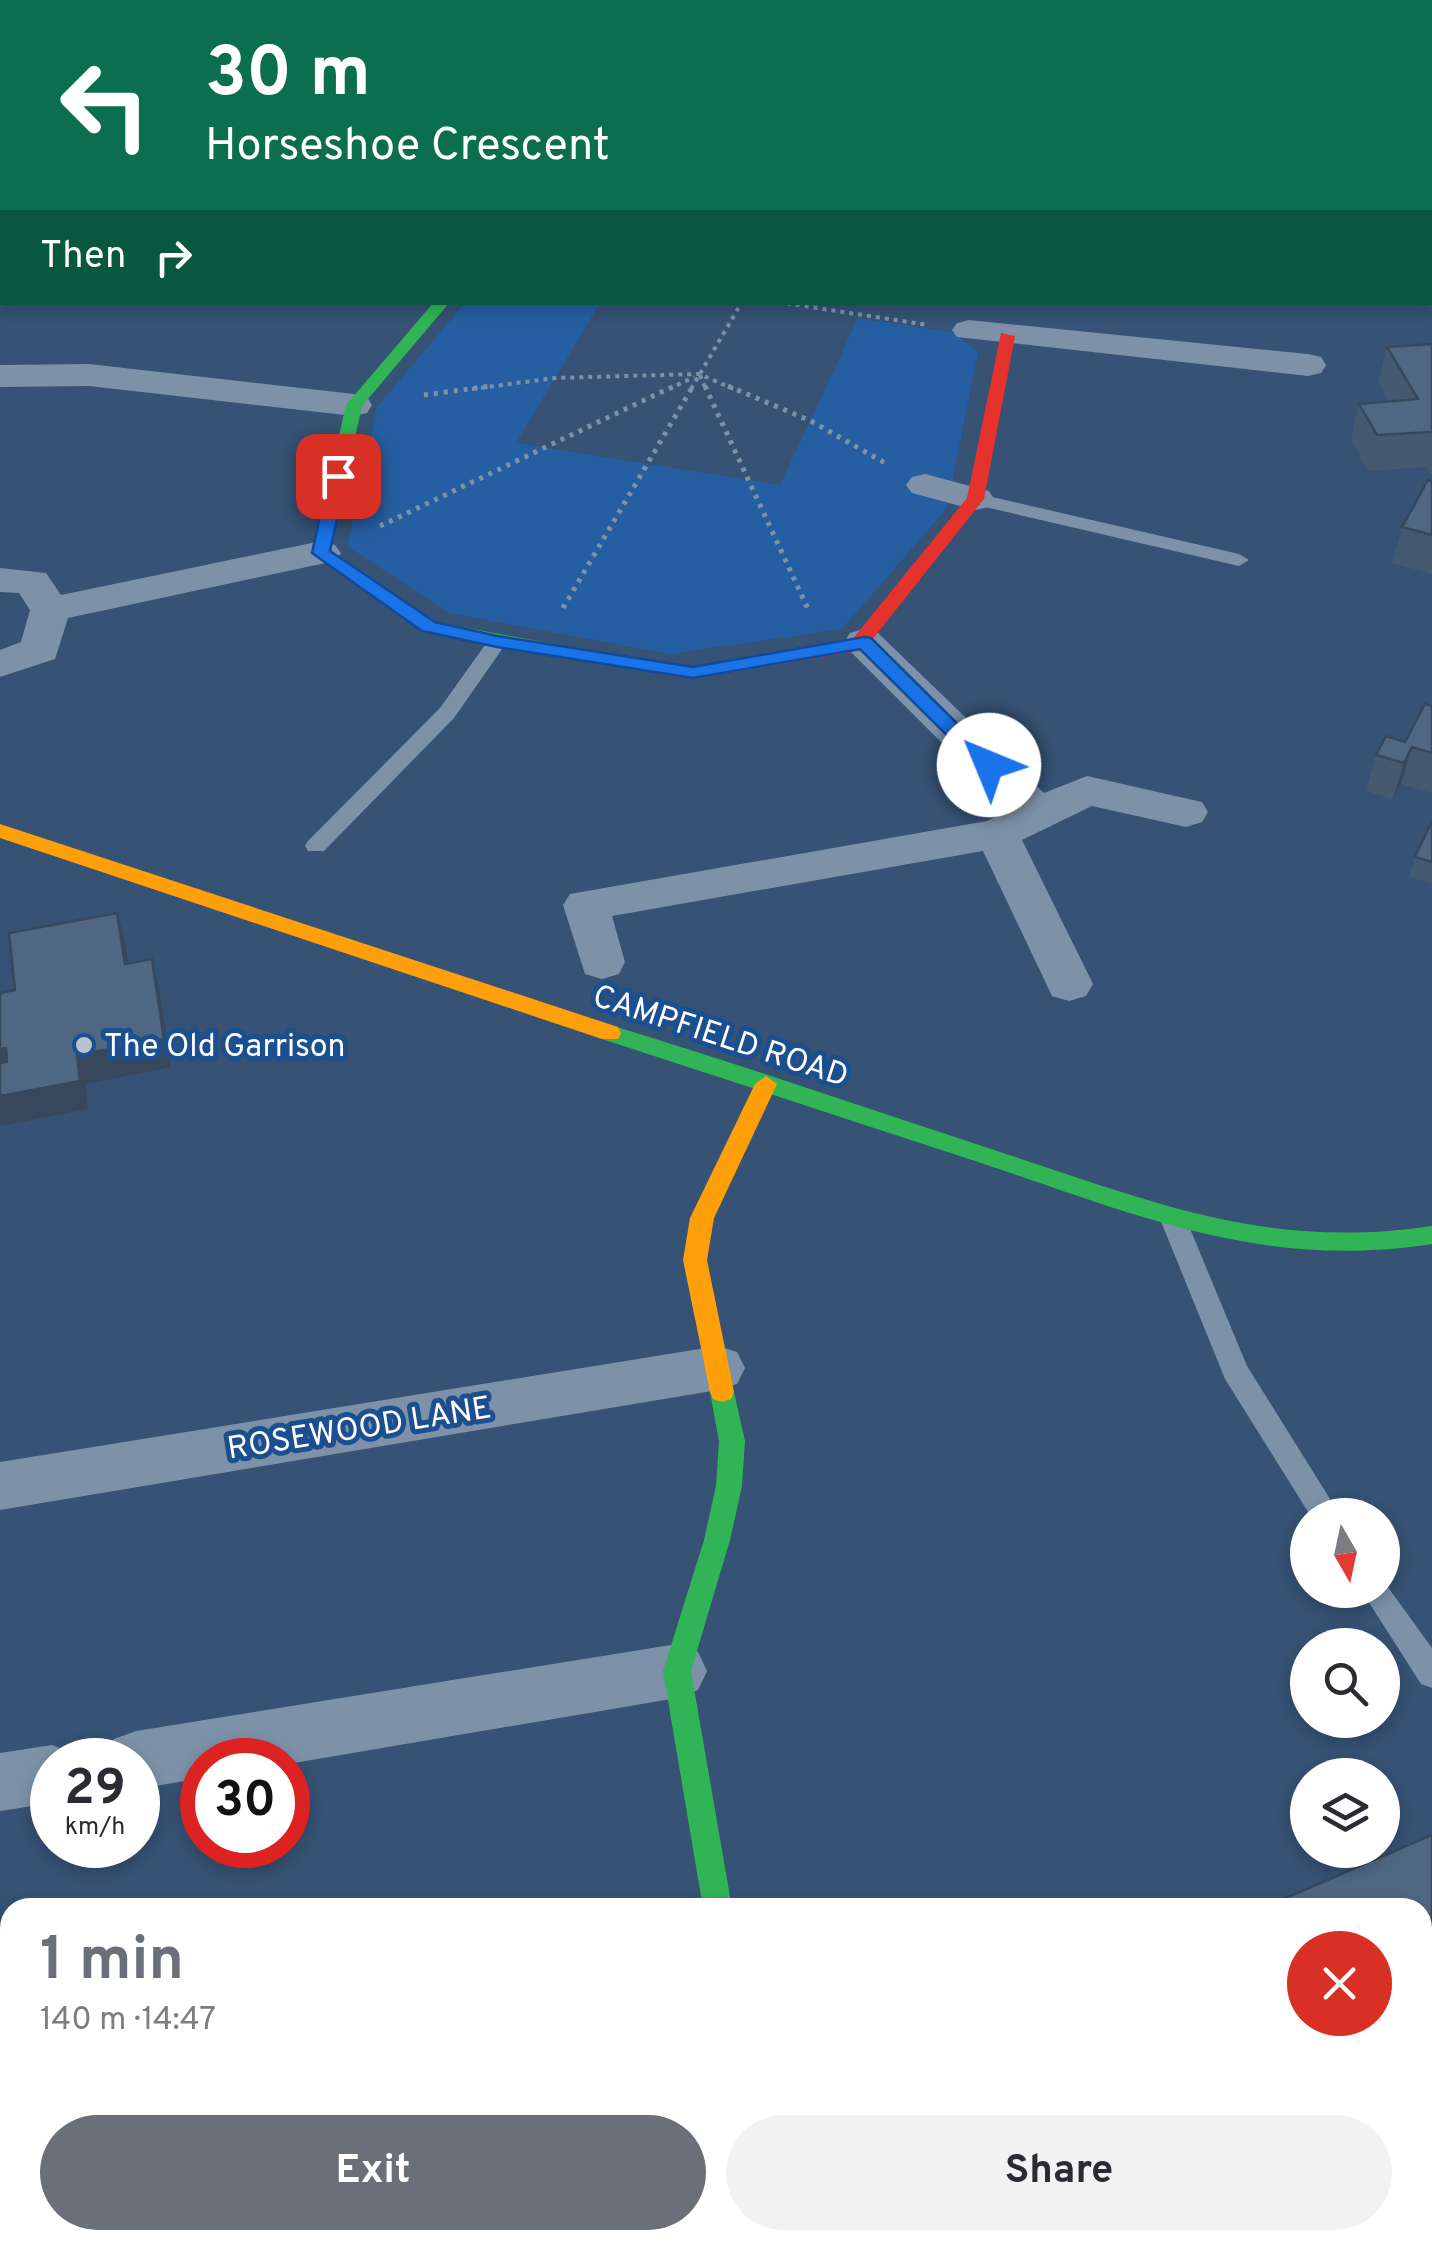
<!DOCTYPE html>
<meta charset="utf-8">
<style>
:root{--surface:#fff;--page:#f2f2f3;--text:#2b2b33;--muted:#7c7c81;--accent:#6b6f79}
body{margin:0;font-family:Overpass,sans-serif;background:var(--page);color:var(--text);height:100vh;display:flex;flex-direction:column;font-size:38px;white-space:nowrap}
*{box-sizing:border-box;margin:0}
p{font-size:32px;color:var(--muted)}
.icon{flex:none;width:55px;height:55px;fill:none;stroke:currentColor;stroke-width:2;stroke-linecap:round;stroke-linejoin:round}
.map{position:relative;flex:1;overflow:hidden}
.details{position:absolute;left:0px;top:1898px;width:1432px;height:352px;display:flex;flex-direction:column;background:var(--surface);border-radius:30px 30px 0 0;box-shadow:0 5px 15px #0003}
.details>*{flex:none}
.hud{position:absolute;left:0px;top:0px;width:1432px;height:305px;box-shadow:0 5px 15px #0003;background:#0b6e4f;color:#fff;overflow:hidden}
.needle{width:65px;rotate:171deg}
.fabs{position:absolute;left:1290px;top:1498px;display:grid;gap:20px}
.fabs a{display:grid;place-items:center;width:110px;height:110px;border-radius:50%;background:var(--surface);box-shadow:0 5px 15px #0003;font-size:50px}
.speed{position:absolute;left:30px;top:1738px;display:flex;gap:20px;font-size:50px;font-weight:700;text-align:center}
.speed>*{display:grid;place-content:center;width:130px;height:130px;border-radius:50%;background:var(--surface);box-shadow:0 5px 15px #0003;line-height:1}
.speed small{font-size:25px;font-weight:400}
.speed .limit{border:15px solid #d22;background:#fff;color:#111}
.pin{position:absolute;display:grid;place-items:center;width:85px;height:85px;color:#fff;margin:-42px;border-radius:20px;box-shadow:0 5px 15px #0006}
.me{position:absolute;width:110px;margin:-55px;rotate:315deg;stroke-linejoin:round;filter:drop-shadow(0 0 8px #0008)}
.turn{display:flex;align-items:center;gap:35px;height:210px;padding:0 40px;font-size:45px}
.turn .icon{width:130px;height:130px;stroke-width:2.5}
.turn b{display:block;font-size:70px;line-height:85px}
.then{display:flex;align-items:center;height:95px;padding:0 40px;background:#0003;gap:20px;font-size:38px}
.round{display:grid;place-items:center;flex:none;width:105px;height:105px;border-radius:52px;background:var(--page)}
.overview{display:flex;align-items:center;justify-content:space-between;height:170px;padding:0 40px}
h1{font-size:60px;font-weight:700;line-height:75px;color:var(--accent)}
.action{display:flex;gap:20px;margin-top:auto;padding:20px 40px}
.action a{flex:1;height:115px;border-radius:60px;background:var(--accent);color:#fff;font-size:40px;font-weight:700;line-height:115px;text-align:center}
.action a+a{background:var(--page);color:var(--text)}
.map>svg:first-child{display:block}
.green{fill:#265fa1}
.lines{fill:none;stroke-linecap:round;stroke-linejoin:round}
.path-far1{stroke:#7d92a8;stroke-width:4;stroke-dasharray:4 5;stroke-linecap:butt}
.path{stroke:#7d92a8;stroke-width:5;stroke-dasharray:4 6;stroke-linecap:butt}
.lane{fill:#7d92a8;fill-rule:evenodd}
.street{fill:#7d92a8;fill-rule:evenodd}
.fast{fill:#30b455;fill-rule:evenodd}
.slow{fill:#ff9f0a;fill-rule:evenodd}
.jam{fill:#e5322d;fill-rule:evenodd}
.wall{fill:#455971}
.shaded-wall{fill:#38485c}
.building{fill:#506783;stroke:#38485c;stroke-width:2.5}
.route{fill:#1a73e8;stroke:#114b97;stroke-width:2.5}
.poi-dot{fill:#b9c2ce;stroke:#1b4f8f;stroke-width:4}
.labels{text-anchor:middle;stroke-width:10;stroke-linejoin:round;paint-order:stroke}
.street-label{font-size:32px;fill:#fff;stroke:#1b4f8f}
.poi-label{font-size:32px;fill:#fff;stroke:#1b4f8f;text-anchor:start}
</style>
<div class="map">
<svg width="1432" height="2249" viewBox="0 0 1432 2249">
<rect width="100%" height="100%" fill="#365274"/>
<polygon class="green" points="465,303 600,303 516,443 780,485 858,318 952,332 978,352 947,508 842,629 670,654 449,613 347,546 377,407"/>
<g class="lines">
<g class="path-far1">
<polyline points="778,302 928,325"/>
<polyline points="700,375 706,389"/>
<polyline points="472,389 555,378 699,374 734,389"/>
<polyline points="669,389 694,377"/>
<polyline points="691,389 742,302"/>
</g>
<g class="path">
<polyline points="705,386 808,609"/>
<polyline points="728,386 811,421 885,463"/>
<polyline points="424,395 491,386"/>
<polyline points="380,526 674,386"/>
<polyline points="563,608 693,386"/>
</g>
<g class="lane">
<rect x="1430" y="95" width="2" height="10"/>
<polygon points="975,493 1239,554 1249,560 1239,566 968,503 968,495"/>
<polygon points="497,636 507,642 454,718 324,851 308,851 305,846 308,841 440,708 490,638"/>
<polygon points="1173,1209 1182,1212 1186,1219 1247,1366 1340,1515 1310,1515 1225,1379 1160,1219 1164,1212"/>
<polygon points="1382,1579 1432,1648 1432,1688 1421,1684 1361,1590 1382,1590"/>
</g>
<g class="street">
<rect x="0" y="58" width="2" height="18"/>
<polygon points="2,218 2,238 0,239 0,219"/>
<rect x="1430" y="280" width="2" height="21"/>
<polygon points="969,320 1308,354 1321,357 1326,365 1321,373 1308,376 957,337 952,330 957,323"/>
<polygon points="89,364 354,394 367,397 372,405 367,413 354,416 89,386 0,387 0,365"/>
<polygon points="925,474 989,491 994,499 989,507 975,510 912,493 906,485 912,477"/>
<polygon points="321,541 335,545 341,553 335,561 68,618 55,659 0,677 0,650 21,642 30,610 19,593 0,592 0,568 46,573 61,595"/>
<polygon points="864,629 878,633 1044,793 1087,776 1202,802 1208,812 1202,822 1186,827 1092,806 1022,840 1093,984 1086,996 1069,1001 1052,996 983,851 612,916 625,962 619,974 602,979 585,974 563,905 570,894 987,821 1009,810 850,651 844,642 850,633"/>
<polygon points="718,1346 737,1352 745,1368 737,1384 718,1390 0,1510 0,1462"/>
<polygon points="677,1644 698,1652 707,1671 698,1690 677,1698 288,1764 288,1760 202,1760 202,1778 138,1789 138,1760 105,1760 114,1739 136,1731"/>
<polygon points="52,1745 74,1753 77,1760 52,1760 52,1803 0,1811 0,1753"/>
<rect x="905" y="2240" width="72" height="9"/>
</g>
<g class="fast">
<polygon points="434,302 450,302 362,406 330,551 435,622 597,652 606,658 604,662 423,631 312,553 346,405"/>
<path d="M610 1025C739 1064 866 1108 994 1150 1149 1200 1265 1251 1432 1226V1244C1258 1271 1130 1212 969 1159 847 1119 725 1079 602 1039L599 1033 602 1027Z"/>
<polygon points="722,1382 731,1385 734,1392 745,1441 742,1486 730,1540 691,1671 732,1908 703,1908 663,1671 704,1540 716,1486 719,1441 710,1392 713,1385"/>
</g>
<g class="slow">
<polygon points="0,824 618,1027 621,1033 618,1039 602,1039 0,838"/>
<polygon points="766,1076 777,1084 714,1218 707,1260 734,1392 731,1399 722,1402 713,1399 710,1392 683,1260 690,1218 755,1084"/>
</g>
<polygon class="jam" points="1001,333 1015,336 984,499 864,650 693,679 590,662 588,658 597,652 693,667 851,641 967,498"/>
</g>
<g class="wall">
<polygon points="1432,344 1432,475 1427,467 1368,471 1351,439 1359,404 1390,402 1378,382 1387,347"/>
<polygon points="1432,481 1432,574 1392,563 1402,527"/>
<polygon points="1432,706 1432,793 1401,784 1393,799 1366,791 1376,755 1405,742"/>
<polygon points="1432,821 1432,884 1409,877 1415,857"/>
<polygon points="1231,2240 1422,2240 1432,2249 1231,2249"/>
</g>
<g class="shaded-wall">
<polygon points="1412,747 1401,784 1393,799 1404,763"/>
<polygon points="117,913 125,942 133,993 125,964"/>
<polygon points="152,959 159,988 171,1067 86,1084 88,1109 0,1126 0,1096 77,1055"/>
<polygon points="6,1048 16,1076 0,1079 0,1049"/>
</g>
<g class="building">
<polygon points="1432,344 1432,432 1377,435 1359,404 1418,399 1387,347"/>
<polygon points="1428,480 1432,481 1432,535 1402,527"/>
<polygon points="1425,704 1432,706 1432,753 1412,747 1404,763 1376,755 1386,736 1405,742"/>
<polygon points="1432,821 1432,862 1415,857"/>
<polygon points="117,913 125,964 152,959 164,1039 77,1055 80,1081 0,1096 0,1063 7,1062 6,1048 0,1049 0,993 15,990 9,933"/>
<polygon points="1432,1835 1432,2249 1243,2249 1242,2240 1422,2240 1422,1908 1263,1908"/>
</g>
<polygon class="route" points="338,470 346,476 330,551 435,622 497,636 693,667 864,637 871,638 999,765 989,772 982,770 860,649 693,678 497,647 422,631 312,553 329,476"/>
<circle class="poi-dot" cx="84" cy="1045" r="10"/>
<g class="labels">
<g class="street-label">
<text transform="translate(721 1035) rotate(18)" y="11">CAMPFIELD ROAD</text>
<text transform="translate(359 1427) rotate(-9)" y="11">ROSEWOOD LANE</text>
</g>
<g class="poi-label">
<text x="104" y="1056">The Old Garrison</text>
</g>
</g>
</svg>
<div class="fabs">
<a><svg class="needle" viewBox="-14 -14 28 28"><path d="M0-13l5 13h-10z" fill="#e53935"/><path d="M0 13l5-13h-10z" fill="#7c7c81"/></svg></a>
<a><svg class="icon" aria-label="search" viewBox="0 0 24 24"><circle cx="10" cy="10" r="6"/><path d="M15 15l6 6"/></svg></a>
<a><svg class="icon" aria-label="layers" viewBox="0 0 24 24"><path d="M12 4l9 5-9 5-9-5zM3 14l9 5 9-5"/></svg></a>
</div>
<div class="speed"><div>29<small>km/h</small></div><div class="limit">30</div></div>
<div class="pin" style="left:338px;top:476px;background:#d93025"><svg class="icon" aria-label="arrive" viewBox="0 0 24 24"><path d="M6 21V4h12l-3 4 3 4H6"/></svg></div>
<svg class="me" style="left:989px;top:765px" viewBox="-20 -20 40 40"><circle r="19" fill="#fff"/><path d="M0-13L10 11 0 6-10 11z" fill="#1a73e8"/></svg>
<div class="hud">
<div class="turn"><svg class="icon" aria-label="left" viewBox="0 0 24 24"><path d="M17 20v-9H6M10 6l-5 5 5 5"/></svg><div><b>30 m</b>Horseshoe Crescent</div></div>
<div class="then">Then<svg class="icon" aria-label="right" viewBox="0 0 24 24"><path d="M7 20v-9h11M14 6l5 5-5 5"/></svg></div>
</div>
<section class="details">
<div class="overview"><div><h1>1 min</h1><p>140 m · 14:47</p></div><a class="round" style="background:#d93025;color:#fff"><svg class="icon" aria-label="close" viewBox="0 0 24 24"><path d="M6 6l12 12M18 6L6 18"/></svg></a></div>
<div class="action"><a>Exit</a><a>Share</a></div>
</section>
</div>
